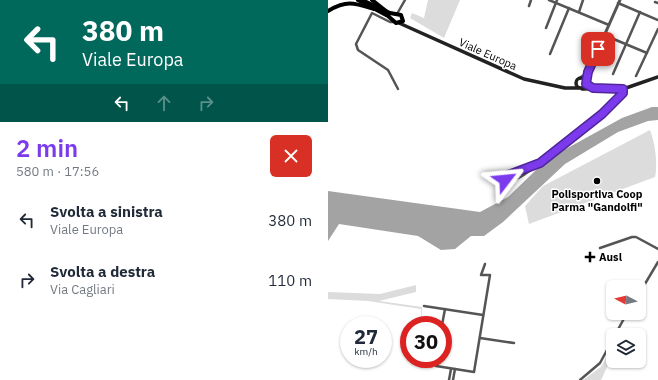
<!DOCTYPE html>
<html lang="it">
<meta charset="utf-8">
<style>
:root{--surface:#fff;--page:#f6f6f7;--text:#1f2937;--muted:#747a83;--accent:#7c3aed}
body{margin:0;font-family:"IBM Plex Sans",sans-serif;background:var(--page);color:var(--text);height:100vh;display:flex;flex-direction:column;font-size:15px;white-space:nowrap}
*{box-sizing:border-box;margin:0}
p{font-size:13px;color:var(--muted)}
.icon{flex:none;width:22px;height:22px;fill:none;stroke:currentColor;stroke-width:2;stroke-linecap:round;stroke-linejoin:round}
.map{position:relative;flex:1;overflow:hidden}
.sheet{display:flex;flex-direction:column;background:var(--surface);width:328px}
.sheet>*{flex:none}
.banner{background:#00695c;color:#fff;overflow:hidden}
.needle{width:26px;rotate:277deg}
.buttons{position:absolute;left:278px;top:280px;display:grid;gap:8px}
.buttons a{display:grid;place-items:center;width:40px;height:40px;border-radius:6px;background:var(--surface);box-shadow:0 1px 3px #0004;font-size:20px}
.speed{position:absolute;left:12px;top:316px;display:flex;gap:8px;font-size:20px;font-weight:700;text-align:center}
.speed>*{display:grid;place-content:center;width:52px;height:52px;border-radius:50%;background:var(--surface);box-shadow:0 1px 3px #0004;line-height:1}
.speed small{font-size:10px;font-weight:400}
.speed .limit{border:6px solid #d22;background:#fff;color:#111}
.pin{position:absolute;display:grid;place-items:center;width:34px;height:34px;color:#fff;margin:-17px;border-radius:8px;box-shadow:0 2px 6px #0006}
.me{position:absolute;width:44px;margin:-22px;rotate:61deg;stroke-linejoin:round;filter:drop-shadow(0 0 3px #0008)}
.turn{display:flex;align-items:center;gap:14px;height:84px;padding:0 16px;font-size:18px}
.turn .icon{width:52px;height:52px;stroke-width:2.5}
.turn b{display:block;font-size:28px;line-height:34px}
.lanes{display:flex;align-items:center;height:38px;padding:0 16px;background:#0003;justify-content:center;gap:20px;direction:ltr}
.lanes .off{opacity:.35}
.round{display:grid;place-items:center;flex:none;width:42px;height:42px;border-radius:6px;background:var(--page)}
.summary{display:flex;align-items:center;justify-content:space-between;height:68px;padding:0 16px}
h1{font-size:24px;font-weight:600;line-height:30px;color:var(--accent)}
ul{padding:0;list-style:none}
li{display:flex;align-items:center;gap:12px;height:60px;padding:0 16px}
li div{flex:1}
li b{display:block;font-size:15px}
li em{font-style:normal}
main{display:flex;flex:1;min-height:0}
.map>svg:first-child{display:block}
.green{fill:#dcdcdc}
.water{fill:#a3a3a3}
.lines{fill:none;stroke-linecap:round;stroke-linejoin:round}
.minor{stroke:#555;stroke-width:2.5}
.tertiary{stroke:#555;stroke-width:3}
.secondary{stroke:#222;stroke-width:3.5}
.primary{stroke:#000;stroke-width:4}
.trunk{stroke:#000;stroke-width:4}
.route-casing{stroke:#51269a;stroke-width:10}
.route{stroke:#7c3aed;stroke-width:7}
.poi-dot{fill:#000;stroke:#fff;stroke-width:1.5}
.labels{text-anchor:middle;stroke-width:3;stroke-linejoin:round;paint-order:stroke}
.street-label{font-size:11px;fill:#000;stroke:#fff}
.poi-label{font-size:11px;font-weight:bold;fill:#000;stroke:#fff}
</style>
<main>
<section class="sheet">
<div class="banner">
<div class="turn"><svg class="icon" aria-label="left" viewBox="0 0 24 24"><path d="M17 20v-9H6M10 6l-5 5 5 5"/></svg><div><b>380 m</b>Viale Europa</div></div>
<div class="lanes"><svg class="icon" aria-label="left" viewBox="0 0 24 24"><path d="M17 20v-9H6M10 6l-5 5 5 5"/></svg><svg class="icon off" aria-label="ahead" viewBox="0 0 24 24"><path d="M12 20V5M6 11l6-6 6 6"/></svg><svg class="icon off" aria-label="right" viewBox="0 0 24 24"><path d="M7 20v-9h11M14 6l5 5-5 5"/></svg></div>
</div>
<div class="summary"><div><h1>2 min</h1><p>580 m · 17:56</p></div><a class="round" style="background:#d93025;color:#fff"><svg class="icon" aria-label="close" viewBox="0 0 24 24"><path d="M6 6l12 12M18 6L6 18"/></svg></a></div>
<ul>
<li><svg class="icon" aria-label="left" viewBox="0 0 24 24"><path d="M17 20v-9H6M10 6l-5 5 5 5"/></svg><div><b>Svolta a sinistra</b><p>Viale Europa</p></div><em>380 m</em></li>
<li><svg class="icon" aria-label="right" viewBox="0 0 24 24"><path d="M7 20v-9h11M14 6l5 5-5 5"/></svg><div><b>Svolta a destra</b><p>Via Cagliari</p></div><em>110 m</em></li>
</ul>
</section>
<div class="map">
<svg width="330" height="380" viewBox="0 0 330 380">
<rect width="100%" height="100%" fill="#fff"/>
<g class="green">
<polygon points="100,0 132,0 116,38 82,18 84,13 96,18"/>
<path d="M322 130C327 142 330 165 327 177L201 224 197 206 215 186Z"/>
<polygon points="88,285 88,292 51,301 94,307 93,325 93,309 40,301 0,299 0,292 52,294"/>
<polygon points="285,345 280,365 273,380 255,380 273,367"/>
</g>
<polygon class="water" points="324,107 330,107 330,120 320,121 290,132 237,164 175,222 156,236 143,236 127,249 113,250 90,236 11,224 0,241 0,191 152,212 180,197 207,171 227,155 294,118"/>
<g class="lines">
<g class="minor">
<polyline points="221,0 281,25"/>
<polyline points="327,2 330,3"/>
<polyline points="290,3 330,20"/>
<polyline points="201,6 203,0"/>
<polyline points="251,12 255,0"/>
<polyline points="69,14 77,0"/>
<polyline points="67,22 62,22 44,13 28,44 30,50 60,70 70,89"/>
<polyline points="218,28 229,0"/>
<polyline points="276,35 319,53"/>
<polyline points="222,54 241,8"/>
<polyline points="285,74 312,12"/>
<polyline points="308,76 330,29"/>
<path d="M212 163C204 169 186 184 177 181L179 176 210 164 274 114 295 93V89"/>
<polyline points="272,248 304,237 308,237 330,249"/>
<polyline points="311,294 330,262"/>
<polyline points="96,306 155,315"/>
<polyline points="114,325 117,309"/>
<polyline points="287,335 299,313"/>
<polyline points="152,338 186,343"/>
<polyline points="109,359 108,366 146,372 162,275 153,275 157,264"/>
<polyline points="121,380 123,369"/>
<polyline points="125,380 127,369"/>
<polyline points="252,380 272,363 285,339"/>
</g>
<g class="tertiary">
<polyline points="252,78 259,73"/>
<polyline points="258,82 260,72 292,0"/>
</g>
<g class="secondary">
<polyline points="71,23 196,79 237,88 251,88"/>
<circle cx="253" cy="83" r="5"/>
<polyline points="254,89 298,88 330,77"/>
</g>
<polyline class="primary" points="30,0 60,16 68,23 75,21 73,15 62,13 34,0"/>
<g class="trunk">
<polyline points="44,0 58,11"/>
<path d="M0 11C19 0 26 3 46 9"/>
</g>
</g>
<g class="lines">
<g class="route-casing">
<polyline id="route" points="177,180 180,175 212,163 274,114 295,93 295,89 265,88 258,84 260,72 270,49"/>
</g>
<use href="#route" class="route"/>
</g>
<g class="poi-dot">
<circle cx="269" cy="181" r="4"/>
<path d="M260 251h4v4h4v4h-4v4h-4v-4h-4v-4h4z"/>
</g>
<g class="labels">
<g class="street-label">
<text transform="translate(160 54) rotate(24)" y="4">Viale Europa</text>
</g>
<g class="poi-label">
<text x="269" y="198">Polisportiva Coop<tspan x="269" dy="13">Parma "Gandolfi"</tspan></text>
<text x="271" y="261" text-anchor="start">Ausl</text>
</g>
</g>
</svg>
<div class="buttons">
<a><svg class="needle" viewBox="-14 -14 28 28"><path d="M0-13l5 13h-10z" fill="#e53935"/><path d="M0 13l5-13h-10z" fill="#747a83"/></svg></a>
<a><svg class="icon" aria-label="layers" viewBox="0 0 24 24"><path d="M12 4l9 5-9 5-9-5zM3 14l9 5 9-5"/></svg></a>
</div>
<div class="speed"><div>27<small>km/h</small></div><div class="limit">30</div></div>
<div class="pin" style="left:270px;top:49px;background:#d93025"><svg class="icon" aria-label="arrive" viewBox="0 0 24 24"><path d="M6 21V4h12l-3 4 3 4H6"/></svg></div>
<svg class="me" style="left:177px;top:180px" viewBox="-20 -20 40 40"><path d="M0-17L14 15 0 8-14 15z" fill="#7c3aed" stroke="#fff" stroke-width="4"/></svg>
</div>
</main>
